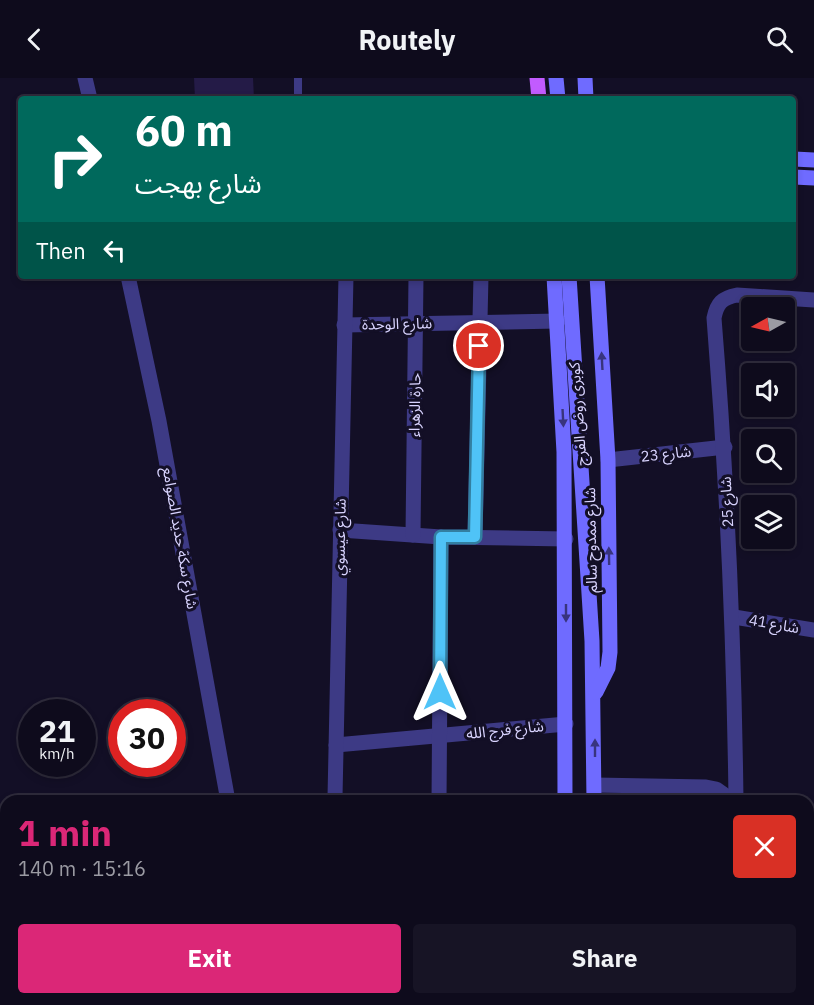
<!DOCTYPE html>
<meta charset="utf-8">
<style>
:root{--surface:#0e0b1c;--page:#171425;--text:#f1f3f6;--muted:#9b9ba3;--line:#2e2b3b;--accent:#db2777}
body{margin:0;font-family:"IBM Plex Sans","Noto Sans Arabic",sans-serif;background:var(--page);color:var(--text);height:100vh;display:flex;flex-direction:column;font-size:22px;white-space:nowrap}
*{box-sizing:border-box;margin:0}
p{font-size:20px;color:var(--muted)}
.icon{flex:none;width:33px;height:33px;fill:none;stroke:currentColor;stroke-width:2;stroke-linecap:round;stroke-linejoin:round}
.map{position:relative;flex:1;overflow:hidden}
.drawer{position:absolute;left:0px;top:717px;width:814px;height:210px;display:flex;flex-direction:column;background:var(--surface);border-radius:18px 18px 0 0;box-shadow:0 3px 9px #0003,0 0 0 2px var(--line)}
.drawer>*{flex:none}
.hud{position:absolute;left:18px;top:18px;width:778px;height:183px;border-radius:6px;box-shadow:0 3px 9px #0003,0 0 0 2px var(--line);background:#00695c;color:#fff;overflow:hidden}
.needle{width:39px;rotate:262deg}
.fabs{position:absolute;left:741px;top:219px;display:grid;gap:12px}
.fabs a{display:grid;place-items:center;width:54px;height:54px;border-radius:6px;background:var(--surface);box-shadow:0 3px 9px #0003,0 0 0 2px var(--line);font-size:30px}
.speed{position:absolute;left:18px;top:621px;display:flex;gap:12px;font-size:30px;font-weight:700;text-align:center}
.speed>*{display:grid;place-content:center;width:78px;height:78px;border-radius:50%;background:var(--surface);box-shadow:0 3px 9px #0003,0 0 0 2px var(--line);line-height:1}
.speed small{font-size:15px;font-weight:400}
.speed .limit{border:9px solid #d22;background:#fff;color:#111}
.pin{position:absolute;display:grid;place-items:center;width:51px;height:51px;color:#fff;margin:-26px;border:3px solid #fff;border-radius:50%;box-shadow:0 2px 6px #0007}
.me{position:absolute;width:66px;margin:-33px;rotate:0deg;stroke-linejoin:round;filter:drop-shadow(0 0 4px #0008)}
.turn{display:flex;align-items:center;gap:21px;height:126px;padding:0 18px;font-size:27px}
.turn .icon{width:78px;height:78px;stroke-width:2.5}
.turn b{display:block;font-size:42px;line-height:51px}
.then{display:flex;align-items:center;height:57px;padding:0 18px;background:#0003;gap:12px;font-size:22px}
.round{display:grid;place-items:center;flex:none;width:63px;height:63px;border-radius:6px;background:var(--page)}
.summary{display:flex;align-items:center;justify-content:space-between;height:102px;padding:0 18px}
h1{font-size:36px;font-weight:800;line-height:45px;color:var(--accent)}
.primary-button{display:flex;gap:12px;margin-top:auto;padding:12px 18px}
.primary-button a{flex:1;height:69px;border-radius:6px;background:var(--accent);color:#fff;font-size:24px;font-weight:800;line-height:69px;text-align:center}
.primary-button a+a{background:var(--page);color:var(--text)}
header{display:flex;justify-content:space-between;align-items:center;height:78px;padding:0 18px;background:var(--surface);font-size:27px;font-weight:800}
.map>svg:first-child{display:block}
.building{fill:#241b47}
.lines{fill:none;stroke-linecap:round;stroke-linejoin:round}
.service{stroke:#3d3a85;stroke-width:8}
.minor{stroke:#3d3a85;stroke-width:15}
.tertiary{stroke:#3d3a85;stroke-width:15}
.secondary{stroke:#6f6bff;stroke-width:15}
.primary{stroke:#c25bff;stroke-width:15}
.oneway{fill:#38347d}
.route-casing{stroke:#337fa1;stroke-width:15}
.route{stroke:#4fc3f7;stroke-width:10}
.labels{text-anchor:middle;stroke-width:6;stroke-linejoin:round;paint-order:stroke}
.street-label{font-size:15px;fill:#d9d4ff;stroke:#130f26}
</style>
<header><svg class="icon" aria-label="back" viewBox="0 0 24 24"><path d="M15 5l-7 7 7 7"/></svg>Routely<svg class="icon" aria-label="search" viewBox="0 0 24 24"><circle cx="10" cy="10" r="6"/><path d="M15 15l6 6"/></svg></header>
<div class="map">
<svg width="814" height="927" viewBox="0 0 814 927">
<rect width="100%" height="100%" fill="#130f26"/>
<polygon class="building" points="194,0 253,0 254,21 195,21"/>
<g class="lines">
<polyline class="service" points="298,0 298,21"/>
<g class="minor">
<polyline points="344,247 558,243"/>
<polyline points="608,382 725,369"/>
<polyline points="340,452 441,459 566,461"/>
<polyline points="413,457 416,198"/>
<polyline points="475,459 481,198"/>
<polyline points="734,539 814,552"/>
<polyline points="336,667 566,646"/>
<polyline points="595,707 706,709 716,711 733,723"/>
<polyline points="335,719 346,198"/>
<polyline points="439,723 441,459"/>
<path d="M736 723C734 561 727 401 714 240 717 225 722 220 737 217L814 222"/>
<polyline points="808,740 814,741"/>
<polyline points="808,829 814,795"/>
<polyline points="446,927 446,921"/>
<polyline points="723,927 724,921"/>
<polyline points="793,927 794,921"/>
</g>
<g class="tertiary">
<polyline points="85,0 90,21"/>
<polyline points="128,198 159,343 228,723"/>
<polyline points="264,921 265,927"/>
</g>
<g class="secondary">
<polyline points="556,0 558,21"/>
<polyline points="585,0 586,21"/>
<polyline points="794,81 814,82"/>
<polyline points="794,99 814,100"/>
<polyline points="554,198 564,374 565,723"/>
<polyline points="569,198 592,563 594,723"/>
<polyline points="596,614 608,590 610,574 608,382 597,198"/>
<polyline points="557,927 558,921"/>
<polyline points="587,927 587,921"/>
</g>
<polyline class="primary" points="537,0 539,21"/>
</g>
<defs><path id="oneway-solid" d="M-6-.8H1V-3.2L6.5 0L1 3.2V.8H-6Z" transform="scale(1.5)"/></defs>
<g class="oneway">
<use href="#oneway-solid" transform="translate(602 283) rotate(-93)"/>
<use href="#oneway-solid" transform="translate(563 340) rotate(87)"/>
<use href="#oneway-solid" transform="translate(609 478) rotate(-91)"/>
<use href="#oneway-solid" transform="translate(566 535) rotate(90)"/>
<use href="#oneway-solid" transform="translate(595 670) rotate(-90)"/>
</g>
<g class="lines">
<g class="route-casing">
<polyline id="route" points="440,614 441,459 475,459 479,268"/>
</g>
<use href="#route" class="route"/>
</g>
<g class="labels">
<g class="street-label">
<text transform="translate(397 246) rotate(-1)" y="5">شارع الوحدة</text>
<text transform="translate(415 327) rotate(-89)" y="5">حارة الزهراء</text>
<text transform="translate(578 336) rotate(-94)" y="5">كوبرى روض الفرج</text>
<text transform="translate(666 376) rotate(-6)" y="5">شارع 23</text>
<text transform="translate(727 424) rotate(-93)" y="5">شارع 25</text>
<text transform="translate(340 459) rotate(-89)" y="5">شارع عيسوي</text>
<text transform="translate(180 460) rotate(80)" y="5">شارع سكة حديد الصوامع</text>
<text transform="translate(591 462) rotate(-91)" y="5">شارع ممدوح سالم</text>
<text transform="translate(774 546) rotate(10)" y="5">شارع 41</text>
<text transform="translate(505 652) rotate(-6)" y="5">شارع فرج الله</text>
</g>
</g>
</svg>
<div class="fabs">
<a><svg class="needle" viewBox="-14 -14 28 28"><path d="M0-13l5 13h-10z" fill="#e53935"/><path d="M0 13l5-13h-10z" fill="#9b9ba3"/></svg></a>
<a><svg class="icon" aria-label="sound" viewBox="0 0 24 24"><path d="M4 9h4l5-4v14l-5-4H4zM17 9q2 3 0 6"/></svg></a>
<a><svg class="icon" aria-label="search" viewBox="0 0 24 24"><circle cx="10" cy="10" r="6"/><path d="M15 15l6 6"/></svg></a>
<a><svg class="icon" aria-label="layers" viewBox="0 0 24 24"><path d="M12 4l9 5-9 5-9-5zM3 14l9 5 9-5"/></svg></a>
</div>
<div class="speed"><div>21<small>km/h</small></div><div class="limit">30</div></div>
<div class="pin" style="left:479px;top:268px;background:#d93025"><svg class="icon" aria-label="arrive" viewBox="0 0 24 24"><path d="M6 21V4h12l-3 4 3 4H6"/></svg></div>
<svg class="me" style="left:440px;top:614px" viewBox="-20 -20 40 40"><path d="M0-17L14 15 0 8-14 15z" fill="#4fc3f7" stroke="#fff" stroke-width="4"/></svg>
<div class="hud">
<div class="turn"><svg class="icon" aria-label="right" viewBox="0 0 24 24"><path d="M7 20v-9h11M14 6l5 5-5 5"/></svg><div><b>60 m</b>شارع بهجت</div></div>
<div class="then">Then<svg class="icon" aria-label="left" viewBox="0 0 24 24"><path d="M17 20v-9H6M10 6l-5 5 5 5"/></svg></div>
</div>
<section class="drawer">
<div class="summary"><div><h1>1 min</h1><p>140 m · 15:16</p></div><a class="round" style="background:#d93025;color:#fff"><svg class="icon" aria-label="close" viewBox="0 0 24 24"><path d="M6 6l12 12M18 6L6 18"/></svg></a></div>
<div class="primary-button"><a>Exit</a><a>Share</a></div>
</section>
</div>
